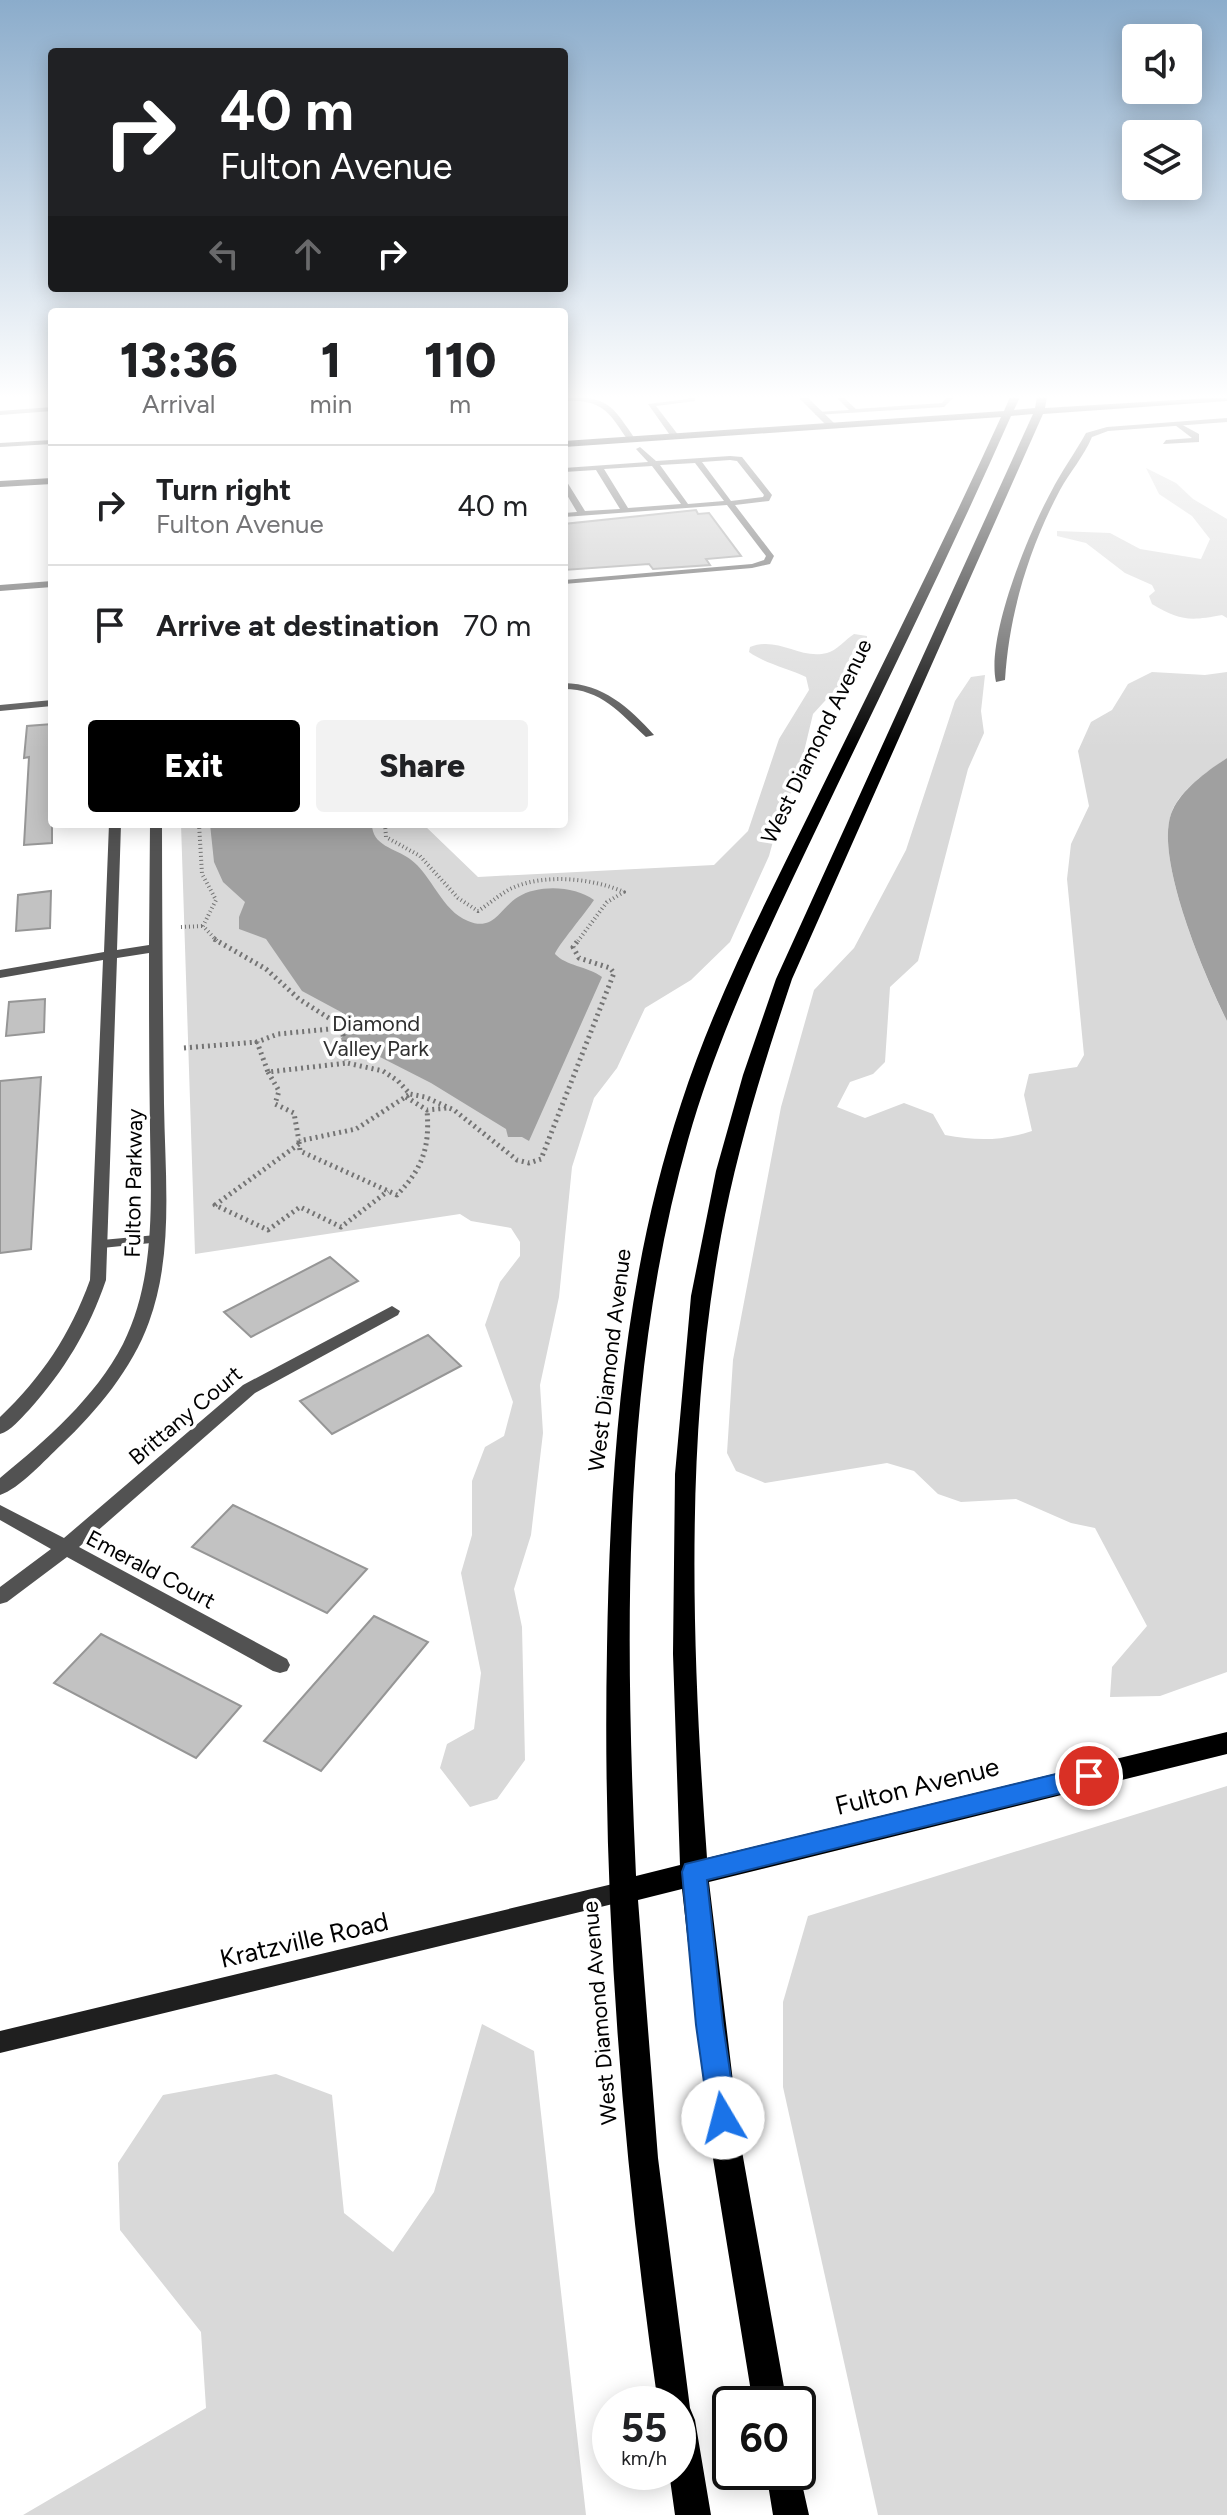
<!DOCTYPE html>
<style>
:root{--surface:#fff;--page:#f2f2f2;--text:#202124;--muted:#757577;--line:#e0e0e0;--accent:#000}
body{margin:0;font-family:Figtree,sans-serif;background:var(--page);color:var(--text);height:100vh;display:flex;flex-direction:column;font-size:30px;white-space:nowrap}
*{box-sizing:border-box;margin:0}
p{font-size:26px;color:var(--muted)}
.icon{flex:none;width:44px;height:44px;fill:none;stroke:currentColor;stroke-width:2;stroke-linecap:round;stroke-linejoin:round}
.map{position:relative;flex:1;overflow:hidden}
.panel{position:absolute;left:48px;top:308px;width:520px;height:520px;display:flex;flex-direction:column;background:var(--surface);border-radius:8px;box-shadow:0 4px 20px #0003}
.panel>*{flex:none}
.guide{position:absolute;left:48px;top:48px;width:520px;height:244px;border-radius:8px;box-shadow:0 4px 20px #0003;background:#202124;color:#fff;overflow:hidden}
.buttons{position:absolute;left:1122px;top:24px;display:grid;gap:16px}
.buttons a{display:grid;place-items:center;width:80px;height:80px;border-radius:8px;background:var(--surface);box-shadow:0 4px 20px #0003;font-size:40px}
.speed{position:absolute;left:592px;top:2386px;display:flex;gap:16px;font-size:40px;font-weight:700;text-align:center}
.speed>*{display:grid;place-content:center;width:104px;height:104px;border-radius:50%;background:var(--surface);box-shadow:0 4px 20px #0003;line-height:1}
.speed small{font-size:20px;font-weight:400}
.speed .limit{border:4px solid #111;border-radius:12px;background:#fff;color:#111}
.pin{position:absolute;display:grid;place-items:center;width:68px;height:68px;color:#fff;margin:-34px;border:4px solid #fff;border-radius:50%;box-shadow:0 2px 8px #0007}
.me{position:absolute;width:88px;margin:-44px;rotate:352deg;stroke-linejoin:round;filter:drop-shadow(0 0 6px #0008)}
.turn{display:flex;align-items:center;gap:28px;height:168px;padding:0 40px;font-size:36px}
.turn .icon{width:104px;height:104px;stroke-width:2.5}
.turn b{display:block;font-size:56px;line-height:68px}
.lanes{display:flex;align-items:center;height:76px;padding:0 40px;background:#0003;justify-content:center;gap:40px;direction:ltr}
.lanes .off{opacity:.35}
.eta{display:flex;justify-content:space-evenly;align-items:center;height:136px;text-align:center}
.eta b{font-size:48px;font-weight:800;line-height:56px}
.primary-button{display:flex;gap:16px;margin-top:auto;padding:16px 40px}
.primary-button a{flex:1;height:92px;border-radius:8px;background:var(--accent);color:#fff;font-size:32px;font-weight:800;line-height:92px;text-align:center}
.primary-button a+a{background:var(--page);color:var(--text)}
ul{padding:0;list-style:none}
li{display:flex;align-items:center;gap:24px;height:120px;padding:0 40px;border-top:2px solid var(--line)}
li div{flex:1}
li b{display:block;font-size:30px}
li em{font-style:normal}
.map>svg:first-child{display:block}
.green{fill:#d9d9d9}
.water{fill:#a0a0a0}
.building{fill:#c2c2c2;stroke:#969696;stroke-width:2}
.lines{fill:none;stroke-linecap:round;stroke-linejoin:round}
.path-far1{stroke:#747474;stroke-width:4;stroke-dasharray:1 3;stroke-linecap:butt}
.path{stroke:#747474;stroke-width:5;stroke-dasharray:2 4;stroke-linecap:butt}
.lane{fill:#525252;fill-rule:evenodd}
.street{fill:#525252;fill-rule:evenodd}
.secondary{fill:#1f1f1f;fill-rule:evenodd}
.primary{fill:#000;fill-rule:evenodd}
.route{fill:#1a73e8;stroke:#114b97;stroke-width:2}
.labels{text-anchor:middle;stroke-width:7;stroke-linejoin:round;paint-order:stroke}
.street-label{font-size:22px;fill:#000;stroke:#fff}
.park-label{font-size:22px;fill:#303030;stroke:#fff}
.near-street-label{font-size:26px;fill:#000;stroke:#fff}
</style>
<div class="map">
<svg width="1227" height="2515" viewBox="0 0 1227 2515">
<rect width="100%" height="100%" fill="#fff"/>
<g class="green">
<path d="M1146 468 1176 483 1193 499 1227 519V618L1222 615C1190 621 1180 621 1152 604L1149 596 1155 591 1152 585 1125 573 1086 543 1057 536V531L1110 533 1140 549 1201 559 1210 539 1192 516 1159 494Z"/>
<path d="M854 634 867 636 865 657 813 714 796 785 783 805 769 856 730 942 691 980 645 1008 617 1068 594 1098 572 1167 559 1297 540 1385 543 1433 531 1535 514 1589 522 1627 525 1760 497 1799 470 1807 440 1768 447 1744 474 1729 481 1673 461 1573 472 1535V1481L485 1447 504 1436 513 1402 485 1325 500 1282 520 1256V1242L511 1228 471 1221 460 1214 195 1254 181 824H423L478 877 714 865 748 831 779 739 809 690 806 677C787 668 766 664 749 652L750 647C778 636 800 660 827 653 836 651 846 639 854 634Z"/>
<path d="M1152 672 1205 675 1227 672V758C1207 772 1179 790 1171 814 1155 860 1205 977 1227 1021V1672L1160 1696 1110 1697 1112 1667 1147 1626 1095 1528 1071 1523 1016 1499 961 1502 938 1494 914 1471 887 1463 765 1483 736 1471 727 1453 733 1360 781 1107 814 990 854 948 906 850 955 701 971 677 985 675 981 711 984 733 968 769 918 961 890 987 885 1062 873 1074 850 1082 837 1107 865 1118 904 1103 933 1114 945 1135C977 1141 1001 1141 1032 1131L1024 1095 1029 1074 1077 1067 1084 1055 1067 879 1071 844 1089 806 1078 751 1091 722 1112 710 1128 684Z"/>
<polygon points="1227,1786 1227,2515 878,2515 783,2087 783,2002 808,1916"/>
<polygon points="482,2024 534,2051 586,2515 23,2515 206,2408 201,2332 120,2230 118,2163 163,2095 276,2074 332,2095 344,2213 393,2252 434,2192"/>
</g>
<g class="water">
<path d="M1227 758V1021C1205 977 1155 860 1171 814 1179 791 1207 771 1227 758Z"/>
<path d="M210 824H372C372 846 395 848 410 859 432 875 442 911 468 921 494 932 500 908 518 897 539 884 575 886 594 900 587 911 556 948 555 954 566 966 587 966 602 977L529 1141 522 1137H508L506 1129 431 1083 378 1056 347 1055 338 1042 345 1034 359 1032 355 1023 341 1012 302 991 266 939 239 929V917L245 902 223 882 214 862Z"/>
</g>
<g class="building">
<polygon points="696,510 698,514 709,513 741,556 706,559 710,565 653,569 649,564 564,570 564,524"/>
<polygon points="52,724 52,843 24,845 29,757 24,758 27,726"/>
<polygon points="51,891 50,928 16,931 18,895"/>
<polygon points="45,999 44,1032 6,1036 9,1002"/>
<polygon points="41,1077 31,1249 0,1253 0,1081"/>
<polygon points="330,1257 358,1281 251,1337 224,1312"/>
<polygon points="428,1335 461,1366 332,1434 300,1401"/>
<polygon points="233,1505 367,1569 327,1613 192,1547"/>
<polygon points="374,1616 428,1642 321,1771 264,1741"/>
<polygon points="101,1634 241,1706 196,1758 54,1683"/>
</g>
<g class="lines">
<g class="path-far1">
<polyline points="199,824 202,874 216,900 203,926 217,941"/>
<path d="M385 824 386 837 420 856 458 898 478 911C489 904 499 895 510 889 543 873 592 878 624 892L607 902 578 941"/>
<polyline points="181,927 203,926"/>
</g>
<g class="path">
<polyline points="214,939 266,969 299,999 335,1022 343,1035 347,1063 383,1071 398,1081 410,1094 425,1097 454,1110 517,1160 529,1163 541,1159 614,973 610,968 579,958 573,947 579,939"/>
<polyline points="340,1028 278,1034 257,1042 268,1072 347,1063"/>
<polyline points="184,1048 257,1042"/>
<polyline points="268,1072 279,1091 275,1104 294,1113 299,1141 356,1129 410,1094"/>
<polyline points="406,1097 427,1110 447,1108"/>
<path d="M299 1142 300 1151 397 1195C423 1168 430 1147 427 1110"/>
<polyline points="299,1144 215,1205 268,1230 300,1207 341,1227 388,1191"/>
</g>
<g class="lane">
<path d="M564 397C609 397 611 404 636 440L629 442C609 412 603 399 564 401Z"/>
<polygon points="687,397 694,397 695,401 656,406 679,436 672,438 648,404 688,399"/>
<polygon points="836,397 843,397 856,409 942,403 947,397 954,397 944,407 815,415 817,412 849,410"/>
<polygon points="1177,422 1199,434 1199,442 1163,444 1166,440 1192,438 1175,425"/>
<polygon points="52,440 52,444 0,447 0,443"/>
<path d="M640 447 656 461 730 456 742 457 772 495 769 501 735 505 774 556 770 564 752 568 564 584V580L752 564 764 560 766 556 727 505 564 517V513L577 512 564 490V482H567L585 511 620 509 596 470 564 472V468L648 462 636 449ZM730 460 737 461 764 495 763 497 731 501 702 462ZM695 463 724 501 688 504 660 465ZM652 466 681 504 628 508 604 469Z"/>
<path d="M564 683C603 684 629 707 654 735L646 737C620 713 601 689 564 689Z"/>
<polygon points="156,1235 163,1239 161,1242 102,1248 95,1244 102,1240"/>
</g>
<g class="street">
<polygon points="798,397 807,397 834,423 834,427 828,427"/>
<polygon points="52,407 52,411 0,415 0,411"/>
<path d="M1227 418V422L1108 431 1092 437C1084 456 1070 472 1060 490 1029 548 1009 614 1005 680L996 682C986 637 1028 534 1051 492 1061 472 1075 453 1086 433L1107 427Z"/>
<polygon points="52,581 52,587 0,591 0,585"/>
<polygon points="52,700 52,706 0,711 0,705"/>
<path d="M109 824H121L117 950 149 945 150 824H162C162 917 163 1011 164 1104 165 1176 174 1254 149 1322 132 1369 97 1411 61 1445 46 1459 19 1489 0 1495V1478C46 1440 95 1398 123 1344 156 1278 151 1201 150 1129 149 1070 149 1011 149 953L117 958 106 1280C89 1330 64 1371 29 1410 20 1419 11 1431 0 1434V1417C42 1377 70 1335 90 1280L103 960 0 978V970L104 952Z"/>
<polygon points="392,1306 400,1311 398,1315 255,1393 79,1547 287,1659 290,1665 287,1671 280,1673 273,1671 67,1557 7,1602 0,1604 0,1587 51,1549 0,1520 0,1505 64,1538 243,1385"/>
</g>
<polygon class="secondary" points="621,1882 629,1885 632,1892 629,1899 621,1902 0,2053 0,2031"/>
<g class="primary">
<path d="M1010 397H1020L1014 410 1035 408 1037 397H1047L1045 408 1227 397V401L1043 414 792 979C764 1063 737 1148 721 1236 684 1439 692 1652 707 1858L1227 1732V1754L709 1882 740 2140 787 2404H753L710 2140 682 1889 638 1900 658 2158 690 2408 695 2420 711 2515H675L669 2472H678V2404H658C622 2153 602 1902 607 1648 610 1466 623 1279 681 1104 714 1002 764 906 811 810 875 679 941 549 1001 417L564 447V441L1004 411ZM1033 414 776 979 743 1075 716 1171 691 1296 675 1474 673 1654 680 1865 636 1876C625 1632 621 1377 688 1140 720 1027 773 920 824 813 887 681 952 550 1011 416Z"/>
<polygon points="52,478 52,484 0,487 0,481"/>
<polygon points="798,2466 809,2515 773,2515 766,2472 798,2472"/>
</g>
</g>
<linearGradient id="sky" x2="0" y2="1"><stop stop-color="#8baccb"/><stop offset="0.53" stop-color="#fff"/><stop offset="1" stop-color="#fff" stop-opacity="0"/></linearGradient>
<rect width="1227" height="749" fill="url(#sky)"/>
<polygon class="route" points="1089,1766 1097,1769 1101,1776 1097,1784 1089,1786 707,1880 723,2025 737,2118 733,2127 723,2131 713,2127 709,2118 696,2025 682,1872 685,1864"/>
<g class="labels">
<g class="street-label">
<text transform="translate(816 741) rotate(-64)" y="8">West Diamond Avenue</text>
<text transform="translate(133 1183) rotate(-89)" y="8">Fulton Parkway</text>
<text transform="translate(609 1360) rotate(-83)" y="8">West Diamond Avenue</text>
<text transform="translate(185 1415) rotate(-40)" y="8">Brittany Court</text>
<text transform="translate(151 1569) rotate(28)" y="8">Emerald Court</text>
<text transform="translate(599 2013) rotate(-95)" y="8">West Diamond Avenue</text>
</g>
<g class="park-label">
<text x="376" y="1031">Diamond<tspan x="376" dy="25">Valley Park</tspan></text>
</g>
<g class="near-street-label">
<text transform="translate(917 1786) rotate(-14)" y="9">Fulton Avenue</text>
<text transform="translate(304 1940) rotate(-13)" y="9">Kratzville Road</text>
</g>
</g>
</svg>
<div class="buttons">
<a><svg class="icon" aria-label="sound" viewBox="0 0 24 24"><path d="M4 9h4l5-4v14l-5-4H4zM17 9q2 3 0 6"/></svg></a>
<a><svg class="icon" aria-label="layers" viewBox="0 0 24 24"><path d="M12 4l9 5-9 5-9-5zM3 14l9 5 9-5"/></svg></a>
</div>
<div class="speed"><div>55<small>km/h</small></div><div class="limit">60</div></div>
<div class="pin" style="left:1089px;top:1776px;background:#d93025"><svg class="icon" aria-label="arrive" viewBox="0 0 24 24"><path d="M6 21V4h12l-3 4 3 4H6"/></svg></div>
<svg class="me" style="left:723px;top:2118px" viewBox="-20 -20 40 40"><circle r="19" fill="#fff"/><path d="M0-13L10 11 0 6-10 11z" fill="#1a73e8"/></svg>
<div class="guide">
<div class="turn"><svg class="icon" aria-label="right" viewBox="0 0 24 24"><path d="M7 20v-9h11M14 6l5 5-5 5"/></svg><div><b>40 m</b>Fulton Avenue</div></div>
<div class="lanes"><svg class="icon off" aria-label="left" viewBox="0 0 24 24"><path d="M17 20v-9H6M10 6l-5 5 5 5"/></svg><svg class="icon off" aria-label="ahead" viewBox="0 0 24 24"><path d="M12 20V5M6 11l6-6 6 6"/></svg><svg class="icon" aria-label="right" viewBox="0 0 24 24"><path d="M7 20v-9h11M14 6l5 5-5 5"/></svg></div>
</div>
<section class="panel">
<div class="eta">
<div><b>13:36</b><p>Arrival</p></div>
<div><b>1</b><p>min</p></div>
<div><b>110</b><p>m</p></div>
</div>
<ul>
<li><svg class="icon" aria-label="right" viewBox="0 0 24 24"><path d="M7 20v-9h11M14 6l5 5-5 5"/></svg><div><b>Turn right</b><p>Fulton Avenue</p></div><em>40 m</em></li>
<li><svg class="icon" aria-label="arrive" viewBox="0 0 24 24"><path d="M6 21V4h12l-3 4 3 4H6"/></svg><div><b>Arrive at destination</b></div><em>70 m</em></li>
</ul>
<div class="primary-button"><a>Exit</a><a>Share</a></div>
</section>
</div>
